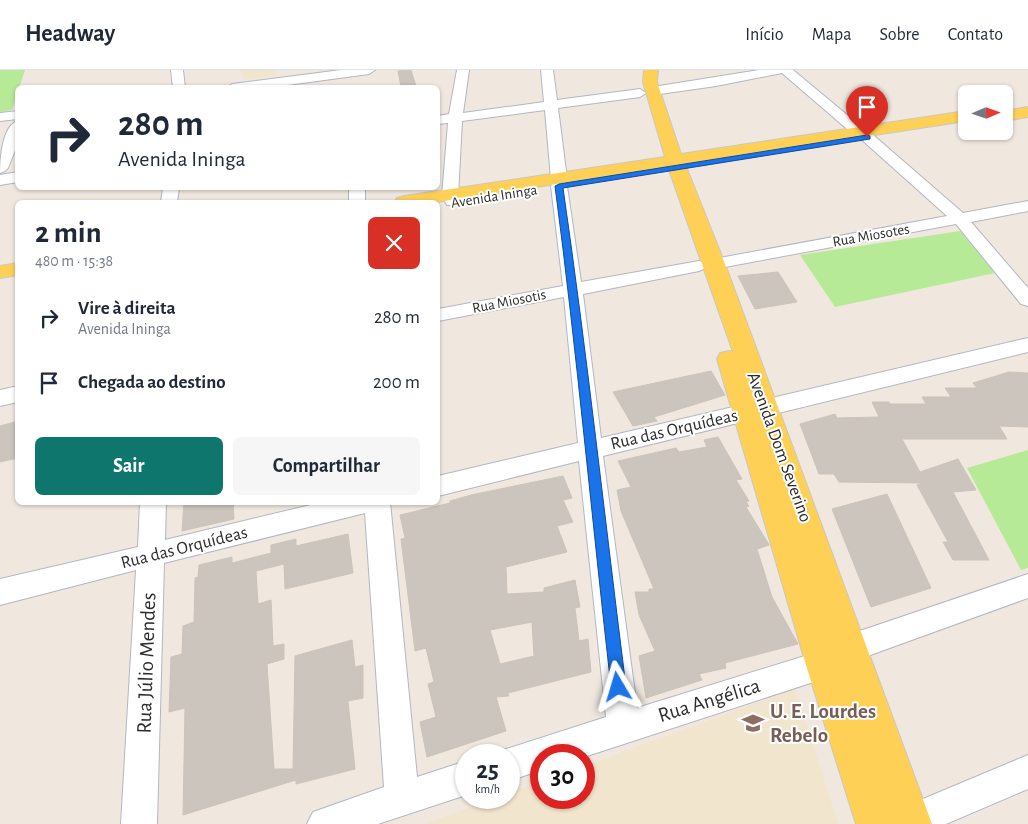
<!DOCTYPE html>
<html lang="pt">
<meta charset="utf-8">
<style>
:root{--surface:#fff;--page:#f6f6f7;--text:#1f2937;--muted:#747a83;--line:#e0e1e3;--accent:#0f766e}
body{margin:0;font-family:"Alegreya Sans",sans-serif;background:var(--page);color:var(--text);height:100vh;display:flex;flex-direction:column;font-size:19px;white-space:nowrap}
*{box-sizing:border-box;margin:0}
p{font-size:16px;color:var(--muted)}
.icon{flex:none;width:28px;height:28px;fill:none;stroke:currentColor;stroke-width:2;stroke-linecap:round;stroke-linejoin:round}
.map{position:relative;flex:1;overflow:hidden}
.sheet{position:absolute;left:15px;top:130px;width:425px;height:305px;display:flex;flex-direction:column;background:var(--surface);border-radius:8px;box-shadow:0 1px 4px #0004}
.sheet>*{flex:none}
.banner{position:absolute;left:15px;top:15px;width:425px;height:105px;border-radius:8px;box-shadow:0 1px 4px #0004;background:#fff;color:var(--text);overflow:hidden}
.needle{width:32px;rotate:88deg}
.controls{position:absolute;left:958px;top:15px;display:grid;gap:10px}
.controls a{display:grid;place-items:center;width:55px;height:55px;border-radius:8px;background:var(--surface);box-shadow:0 1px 4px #0004;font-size:25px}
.speed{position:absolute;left:455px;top:674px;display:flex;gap:10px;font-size:25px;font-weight:700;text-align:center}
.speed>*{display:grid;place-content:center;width:65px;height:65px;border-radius:50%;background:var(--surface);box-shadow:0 1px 4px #0004;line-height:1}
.speed small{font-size:12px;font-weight:400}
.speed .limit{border:8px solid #d22;background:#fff;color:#111}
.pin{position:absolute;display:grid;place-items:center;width:42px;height:42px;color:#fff;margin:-51px -21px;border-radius:50% 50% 50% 0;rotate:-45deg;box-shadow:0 0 5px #0007}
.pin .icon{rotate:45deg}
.me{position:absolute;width:55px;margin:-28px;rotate:353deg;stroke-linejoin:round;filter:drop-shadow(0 0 4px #0008)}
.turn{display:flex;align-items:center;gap:18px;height:105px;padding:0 20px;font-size:22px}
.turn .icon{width:65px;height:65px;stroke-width:2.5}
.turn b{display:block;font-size:35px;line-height:42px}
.round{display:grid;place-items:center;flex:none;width:52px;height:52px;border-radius:8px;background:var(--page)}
.summary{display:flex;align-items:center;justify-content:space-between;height:85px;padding:0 20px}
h1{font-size:30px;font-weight:700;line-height:38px}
.cta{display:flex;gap:10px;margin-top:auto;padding:10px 20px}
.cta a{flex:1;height:58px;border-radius:8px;background:var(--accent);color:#fff;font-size:20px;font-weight:700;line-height:58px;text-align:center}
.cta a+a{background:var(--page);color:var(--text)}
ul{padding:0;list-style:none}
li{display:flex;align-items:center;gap:15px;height:65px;padding:0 20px}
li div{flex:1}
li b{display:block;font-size:19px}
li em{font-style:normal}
header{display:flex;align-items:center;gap:30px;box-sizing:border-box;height:70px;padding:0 25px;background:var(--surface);border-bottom:1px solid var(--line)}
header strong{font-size:24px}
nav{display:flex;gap:28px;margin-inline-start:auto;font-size:18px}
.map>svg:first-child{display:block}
.education{fill:#f2e5cd}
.green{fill:#b7ea97}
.building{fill:#cbc5be;stroke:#ccc4b8;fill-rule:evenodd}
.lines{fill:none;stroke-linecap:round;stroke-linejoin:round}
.minor-casing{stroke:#b3b6c2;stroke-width:2}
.major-casing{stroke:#c8c8c8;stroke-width:2}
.minor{fill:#fff;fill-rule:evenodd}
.major{fill:#fed056;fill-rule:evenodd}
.route{fill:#1a73e8;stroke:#114b97}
.labels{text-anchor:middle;stroke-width:4;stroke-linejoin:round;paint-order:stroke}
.far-street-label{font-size:15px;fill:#2d2d2d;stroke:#fff}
.street-label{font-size:18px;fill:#2d2d2d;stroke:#fff}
.near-street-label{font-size:21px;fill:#2d2d2d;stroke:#fff}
.near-education-label{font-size:21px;font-weight:bold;fill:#785e54;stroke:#fff;text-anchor:start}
</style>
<header>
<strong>Headway</strong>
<nav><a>Início</a><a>Mapa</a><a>Sobre</a><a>Contato</a></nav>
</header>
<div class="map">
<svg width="1028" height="754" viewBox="0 0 1028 754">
<rect width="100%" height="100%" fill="#f0e8df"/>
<g class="education">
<polygon points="240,0 274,0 276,5 244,10"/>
<polygon points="796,619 838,754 424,754 496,728 509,728 509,723 541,711 541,728 584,728 584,696"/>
</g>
<g class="green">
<polygon points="0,0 25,0 12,40 0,42"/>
<polygon points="960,161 995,203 835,237 800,185"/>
<polygon points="1028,380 1028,498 1021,500 967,398"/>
</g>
<g class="building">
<polygon points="411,0 416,16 401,17 398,1"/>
<polygon points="778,202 797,232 755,239 738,206"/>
<polygon points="711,301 725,325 654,347 657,351 633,356 613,322"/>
<polygon points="1009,302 1028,303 1028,357 999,356 1007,369 902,369 920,402 958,389 976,420 953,422 989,490 953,490 943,472 948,472 917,415 923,413 839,412 834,404 819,404 800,354 835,344 837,348 879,347 872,332 889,332 890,334 926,334 922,327 951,327 945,318 977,318 973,313"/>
<polygon points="18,351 18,388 0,392 0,356"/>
<polygon points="718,367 742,409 736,410 749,431 746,432 749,436 746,437 768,473 769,475 757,479 772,527 798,574 725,593 726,598 699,604 702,610 646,628 639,586 655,581 639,545 635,522 649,522 649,519 654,519 621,441 617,420 631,417 618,391 676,378 679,382 707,377 704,370"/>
<path d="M563 406 572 428 563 430 573 452 557 456 567 482 506 497 507 524 544 522V518L575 510 580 537 575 538 579 571 588 569 591 602 508 623 509 626 496 627 506 661 427 687 420 652 436 647 428 614 434 612 426 578 415 581 401 469 405 468 400 445 450 433V431L471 425ZM532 552 534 586 500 594 490 560Z"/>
<polygon points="887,424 931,518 871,537 832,439"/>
<polygon points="184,432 233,432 234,449 182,461"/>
<polygon points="348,464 353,503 285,519 284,494 256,501 258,534 271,530 273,576 284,574 284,589 267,594 274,699 293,699 295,586 352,570 355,597 363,595 363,628 348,631 355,699 296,714 296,710 183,745 185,638 169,642 171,587 182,584 183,556 194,552 195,508 198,507 199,495 232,487 232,493 271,483 271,475 296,469 296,476"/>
</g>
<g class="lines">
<g class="minor-casing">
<g id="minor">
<polygon points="171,0 183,0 185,18 173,18"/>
<polygon points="341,0 375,0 369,4 265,18 226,18 232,14"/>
<polygon points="457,0 469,0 463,43 544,32 541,0 553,0 557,30 640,19 646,23 640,27 558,38 567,109 564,112 567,116 581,212 699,191 706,193 714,189 947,146 862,70 861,66 854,65 782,3 716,16 653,25 648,24 647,21 648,18 653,17 759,0 793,0 864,59 865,63 872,64 963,143 1028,131 1028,141 971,152 1028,218 1028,236 1021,234 956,154 714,199 707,197 699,201 583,224 601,368 1028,268 1028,282 603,386 637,638 824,580 835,585 839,595 835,605 584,687 584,685 541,685 541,700 509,711 509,685 496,685 497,682 606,647 579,391 438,426 438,406 578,373 564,227 438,251 438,239 563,216 551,116 554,112 551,109 545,40 462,51 458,126 461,132 459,135 447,135 442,126 448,53 438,54 438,46 449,44"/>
<polygon points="18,41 18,49 0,51 0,43"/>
<path d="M18 51V73L8 98 5 101 0 103C0 90 2 55 18 51Z"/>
<polygon points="18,102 18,112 0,115 0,105"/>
<polygon points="163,118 179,118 177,132 161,132"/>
<rect x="349" y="118" width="16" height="14"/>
<polygon points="18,316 18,332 0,336 0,320"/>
<polygon points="140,432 166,432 165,470 323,432 390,432 417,707 466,691 466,725 378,754 307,754 313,742 384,717 365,443 164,493 157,754 121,754 136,500 0,535 0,509 138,477"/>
<polygon points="1028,504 1028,528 851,592 840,588 836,578 840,568 851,564"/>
<polygon points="1028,685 1028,719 946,754 895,754 893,751 899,739"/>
</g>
</g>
<g class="major-casing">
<g id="major">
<polygon points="644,0 658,0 657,12 681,84 966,41 966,51 685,94 725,194 932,754 856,754 806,595 717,289 720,283 729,281 733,282 668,97 437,132 395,132 397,128 404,126 665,87 643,12"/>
<polygon points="1028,37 1028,47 1004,51 1004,41"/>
<polygon points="18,193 18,205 0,208 0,196"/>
</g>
</g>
<use href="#minor" class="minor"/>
<use href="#major" class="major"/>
</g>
<path class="route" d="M867 65 870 66V69L563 118C587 284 605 451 626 617L624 622 618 624 613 622 611 617C592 450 577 283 555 116L559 114Z"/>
<defs>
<g id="school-bare" transform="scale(1.725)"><path d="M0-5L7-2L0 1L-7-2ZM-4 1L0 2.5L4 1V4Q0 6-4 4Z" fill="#8d6e63" stroke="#fff" stroke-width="2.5" paint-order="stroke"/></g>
</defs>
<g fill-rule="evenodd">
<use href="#school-bare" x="753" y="653"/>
</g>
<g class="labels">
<g class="far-street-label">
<text transform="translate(494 126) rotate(-9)" y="5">Avenida Ininga</text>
<text transform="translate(871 165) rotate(-10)" y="5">Rua Miosotes</text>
<text transform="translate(509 231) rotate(-11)" y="5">Rua Miosotis</text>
</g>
<g class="street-label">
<text transform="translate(674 359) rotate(-13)" y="6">Rua das Orquídeas</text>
<text transform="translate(780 377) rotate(70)" y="6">Avenida Dom Severino</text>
<text transform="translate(184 477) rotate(-14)" y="6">Rua das Orquídeas</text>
</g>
<g class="near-street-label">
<text transform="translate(146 593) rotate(-88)" y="7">Rua Júlio Mendes</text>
<text transform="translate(709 630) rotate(-17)" y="7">Rua Angélica</text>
</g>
<g class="near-education-label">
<text x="770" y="648">U. E. Lourdes<tspan x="770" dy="24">Rebelo</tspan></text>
</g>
</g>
</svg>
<div class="controls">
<a><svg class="needle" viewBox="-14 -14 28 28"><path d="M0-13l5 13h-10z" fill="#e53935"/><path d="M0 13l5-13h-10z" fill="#747a83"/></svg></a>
</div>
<div class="speed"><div>25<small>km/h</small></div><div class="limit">30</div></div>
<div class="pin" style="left:867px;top:67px;background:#d93025"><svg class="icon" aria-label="arrive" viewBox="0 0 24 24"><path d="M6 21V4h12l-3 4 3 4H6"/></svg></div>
<svg class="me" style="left:618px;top:617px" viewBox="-20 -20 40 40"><path d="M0-17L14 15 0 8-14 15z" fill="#1a73e8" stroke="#fff" stroke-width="4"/></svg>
<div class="banner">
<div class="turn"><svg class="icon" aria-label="right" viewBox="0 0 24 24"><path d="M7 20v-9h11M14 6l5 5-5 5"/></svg><div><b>280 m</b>Avenida Ininga</div></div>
</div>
<section class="sheet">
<div class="summary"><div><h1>2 min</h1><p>480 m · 15:38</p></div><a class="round" style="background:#d93025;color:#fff"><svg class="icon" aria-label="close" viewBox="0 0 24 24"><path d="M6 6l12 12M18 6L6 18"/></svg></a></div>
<ul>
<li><svg class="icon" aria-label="right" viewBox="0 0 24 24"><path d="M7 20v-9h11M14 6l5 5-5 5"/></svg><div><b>Vire à direita</b><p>Avenida Ininga</p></div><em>280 m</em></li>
<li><svg class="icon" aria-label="arrive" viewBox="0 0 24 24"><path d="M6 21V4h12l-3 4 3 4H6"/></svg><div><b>Chegada ao destino</b></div><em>200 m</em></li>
</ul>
<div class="cta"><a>Sair</a><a>Compartilhar</a></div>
</section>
</div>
